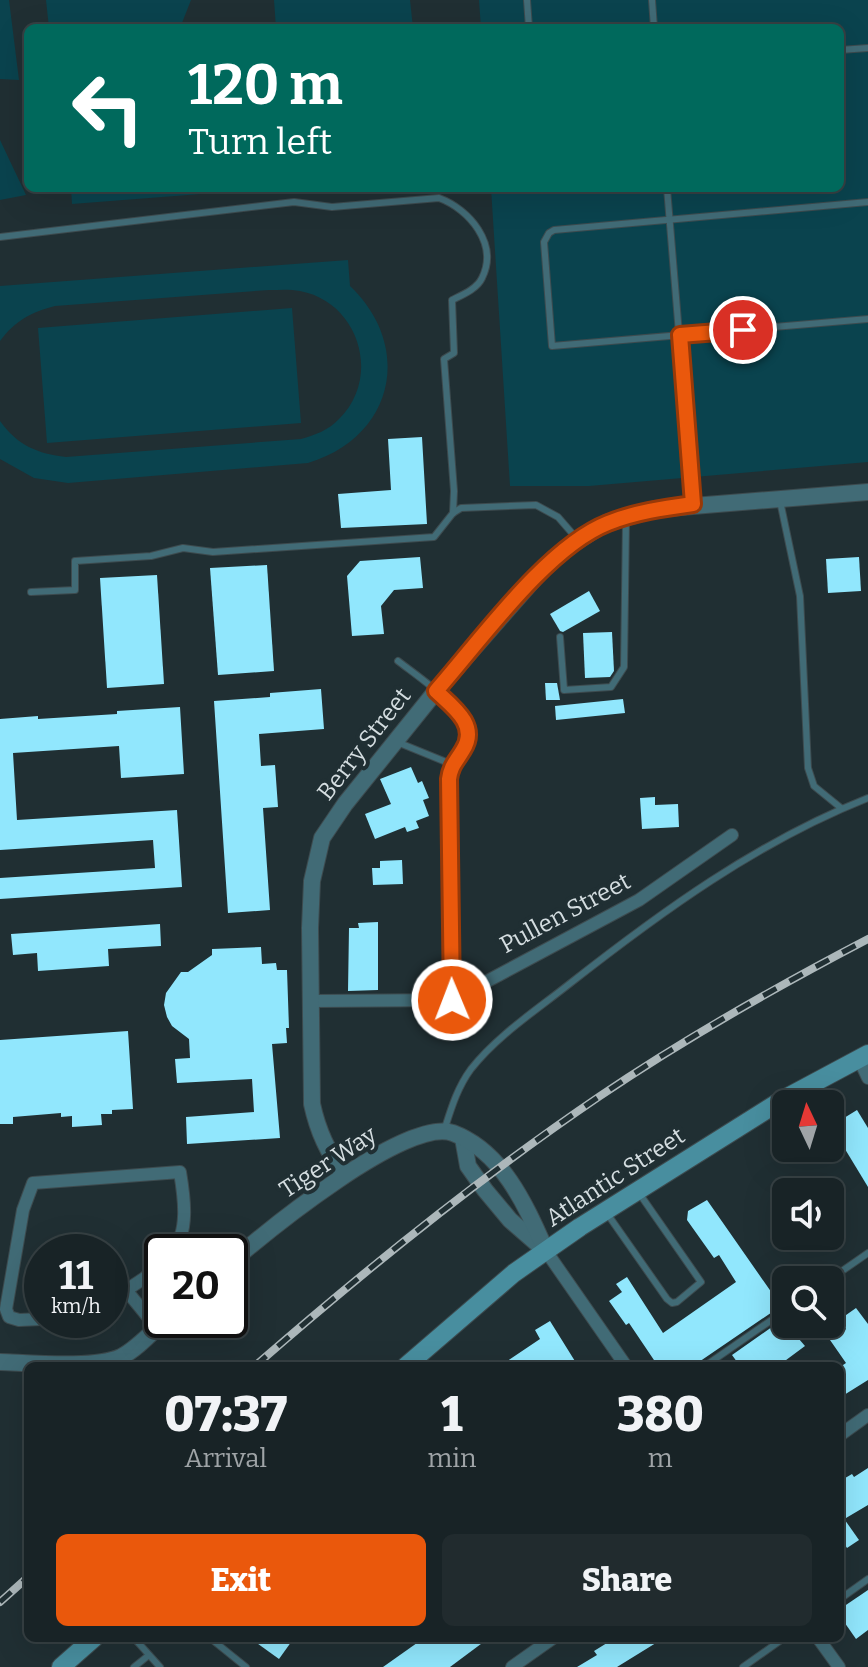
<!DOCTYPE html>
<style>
:root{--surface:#182326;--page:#212b2e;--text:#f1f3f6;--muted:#9fa4a7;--line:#364043;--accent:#ea580c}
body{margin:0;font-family:Bitter,serif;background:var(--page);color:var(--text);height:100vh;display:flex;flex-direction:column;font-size:30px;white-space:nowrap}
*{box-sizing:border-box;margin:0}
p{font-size:26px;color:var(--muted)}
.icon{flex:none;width:44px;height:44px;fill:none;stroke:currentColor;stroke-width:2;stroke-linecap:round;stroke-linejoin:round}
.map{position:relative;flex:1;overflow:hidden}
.drawer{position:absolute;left:24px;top:1362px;width:820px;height:280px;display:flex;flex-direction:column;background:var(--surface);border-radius:12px;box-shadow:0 8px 32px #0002,0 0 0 2px var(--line)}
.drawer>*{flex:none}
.top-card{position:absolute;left:24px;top:24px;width:820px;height:168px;border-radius:12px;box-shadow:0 8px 32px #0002,0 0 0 2px var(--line);background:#00695c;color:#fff;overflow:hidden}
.needle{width:52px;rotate:356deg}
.tools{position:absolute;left:772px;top:1090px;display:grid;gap:16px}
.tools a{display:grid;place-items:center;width:72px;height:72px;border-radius:12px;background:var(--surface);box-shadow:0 8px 32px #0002,0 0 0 2px var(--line);font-size:40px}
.speed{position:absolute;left:24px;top:1234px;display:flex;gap:16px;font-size:40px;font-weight:700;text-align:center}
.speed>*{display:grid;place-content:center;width:104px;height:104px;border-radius:50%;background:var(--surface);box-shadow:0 8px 32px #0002,0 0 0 2px var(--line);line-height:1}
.speed small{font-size:20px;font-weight:400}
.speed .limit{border:4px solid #111;border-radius:12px;background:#fff;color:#111}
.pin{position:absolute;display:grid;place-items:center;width:68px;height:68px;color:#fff;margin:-34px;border:4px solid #fff;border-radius:50%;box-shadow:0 2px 8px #0007}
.me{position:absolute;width:88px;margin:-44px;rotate:359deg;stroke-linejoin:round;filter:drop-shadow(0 0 6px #0008)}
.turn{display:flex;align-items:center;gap:28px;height:168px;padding:0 32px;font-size:36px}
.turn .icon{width:104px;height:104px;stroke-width:2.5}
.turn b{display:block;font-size:56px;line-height:68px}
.eta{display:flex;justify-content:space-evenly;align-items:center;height:136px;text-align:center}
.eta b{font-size:48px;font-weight:800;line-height:56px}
.cta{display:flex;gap:16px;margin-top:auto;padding:16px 32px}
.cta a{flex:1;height:92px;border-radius:12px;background:var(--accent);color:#fff;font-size:32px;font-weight:800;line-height:92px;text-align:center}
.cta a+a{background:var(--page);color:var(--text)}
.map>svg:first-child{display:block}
.green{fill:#0a434e}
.building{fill:#91e7fd}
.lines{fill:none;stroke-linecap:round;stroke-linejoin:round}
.service-casing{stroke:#3d4b4f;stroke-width:8}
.minor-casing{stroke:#3d4b4f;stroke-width:14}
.tertiary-casing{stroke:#3d4b4f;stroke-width:18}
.secondary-casing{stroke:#3d4b4f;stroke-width:20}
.service{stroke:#416b76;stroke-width:6}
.minor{stroke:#416b76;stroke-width:12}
.tertiary{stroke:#416b76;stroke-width:16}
.secondary{stroke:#488e9f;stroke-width:18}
.rail-casing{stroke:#acb7ba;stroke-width:8}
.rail{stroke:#202f33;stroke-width:5;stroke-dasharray:15;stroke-linecap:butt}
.route-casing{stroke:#983908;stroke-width:20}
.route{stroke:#ea580c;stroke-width:14}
.labels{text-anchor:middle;stroke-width:8;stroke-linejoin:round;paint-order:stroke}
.street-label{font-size:24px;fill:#d4dde0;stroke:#202f33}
</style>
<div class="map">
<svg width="868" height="1667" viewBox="0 0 868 1667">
<rect width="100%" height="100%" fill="#202f33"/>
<g class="green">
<polygon points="0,0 9,0 19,80 0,79"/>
<polygon points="46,0 191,0 180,28 49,28"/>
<polygon points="274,0 410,0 413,28 276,28"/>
<polygon points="479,0 868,0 868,462 589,486 510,486 491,188 840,188 840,28 481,28"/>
<polygon points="0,140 26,195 0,200"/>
<polygon points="71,188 200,188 201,194 72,204"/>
<path d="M348 260 350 286C414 347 394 437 308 463L68 483 34 478 0 459V421C17 445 38 454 66 457L301 439C315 435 329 430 339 419 382 377 359 302 300 291 290 289 279 290 269 290L55 306C31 312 15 321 0 341V286Z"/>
<polygon points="292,308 301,423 47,443 38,328"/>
</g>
<g class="building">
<polygon points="422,437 427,524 341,528 338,494 391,490 388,439"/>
<polygon points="420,557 423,588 394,590 381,606 384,634 352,636 347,576 360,561"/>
<polygon points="859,557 861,591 828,593 826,559"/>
<polygon points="267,565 274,671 218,675 210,568"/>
<polygon points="157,575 164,684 107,688 100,578"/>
<polygon points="589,591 600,611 563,632 560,631 550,614"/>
<polygon points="612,632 614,671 610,677 585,678 583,633"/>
<polygon points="545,683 557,683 560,700 546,700"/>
<polygon points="321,689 324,729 259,734 261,766 275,765 278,807 263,808 270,910 228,913 214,701 270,697 270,693"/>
<polygon points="623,699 625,713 556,720 555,706"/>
<polygon points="180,707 184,774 121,778 119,746 13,753 17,820 177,810 182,887 0,899 0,878 155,868 153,840 0,850 0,719 38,716 38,719 117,714 117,711"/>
<polygon points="411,767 418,783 422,781 429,798 423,800 429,816 416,821 419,828 407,832 405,827 375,839 365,814 391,804 380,779"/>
<polygon points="655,797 655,805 678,804 679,827 642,829 640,798"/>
<polygon points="402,860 403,884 373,885 372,868 380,868 380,861"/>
<polygon points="378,922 378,990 348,991 349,928 359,928 358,923"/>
<polygon points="160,924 161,946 108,949 109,966 38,971 37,953 13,955 11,934"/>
<polygon points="261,947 262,964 276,963 277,970 287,970 289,1028 286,1028 287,1043 272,1044 280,1138 187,1144 186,1117 254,1112 252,1079 177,1083 175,1059 190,1058 189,1039 172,1026 167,1017 164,1005 166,993 181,972 188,972 212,955 212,949"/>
<polygon points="128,1031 133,1109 112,1110 112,1114 101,1114 102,1125 72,1127 72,1116 61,1117 61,1113 13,1117 13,1124 0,1124 0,1040"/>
<polygon points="857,1110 868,1128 868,1187 831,1126"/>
<polygon points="707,1200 781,1306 693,1366 658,1366 629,1323 626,1325 609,1301 622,1292 616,1284 627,1277 663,1333 736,1282 719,1255 714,1258 687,1220 688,1211"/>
<polygon points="856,1308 868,1324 868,1380 844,1395 840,1389 840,1367 846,1363 830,1340 846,1329 839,1320"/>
<polygon points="786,1317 786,1324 805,1346 778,1366 740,1366 732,1355"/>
<polygon points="550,1321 578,1366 500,1366 540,1339 535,1330"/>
<polygon points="868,1468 868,1505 846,1518 840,1508 840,1481 852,1474 854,1477"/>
<polygon points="840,1513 859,1540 847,1548 840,1538"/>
<polygon points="868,1590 868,1630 856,1639 840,1616 840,1609"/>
<polygon points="250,1638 294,1638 279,1659"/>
<polygon points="424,1638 489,1638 450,1667 383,1667"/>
<polygon points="615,1638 664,1638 617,1667 577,1667 597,1655 594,1651"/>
</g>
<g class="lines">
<g class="service-casing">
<g id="service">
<polyline points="527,0 529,28"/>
<polyline points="652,0 654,28"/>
<polyline points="840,50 868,48"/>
<polyline points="667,188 693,504"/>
<polyline points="868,202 554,230 549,233 544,242 552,346 868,319"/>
<path d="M0 237 294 202 332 207 439 198C469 209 499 244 482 278 477 289 462 295 452 300L454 353 444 359 454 491 453 513"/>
<polyline points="780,501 800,596 808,768 814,786 841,808"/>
<polyline points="31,592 75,590 75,561 151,556 183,548 213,552 434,537 453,513 461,508 536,505 558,517 578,540"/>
<polyline points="560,637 564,690 611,687 624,667 626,520"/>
<path d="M398 661C417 676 474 713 467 739 463 756 452 760 449 779L452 1000"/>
<polyline points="397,742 451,764"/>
<path d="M444 1131C451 1109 457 1088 471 1069 497 1036 535 1011 568 985 661 912 757 842 868 798"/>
<polyline points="606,1212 667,1299 672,1303 677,1302 701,1282 639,1193"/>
<polyline points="829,1280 868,1253"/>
<polyline points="705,1366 786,1310"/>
<polyline points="840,1599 868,1579"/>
<polyline points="134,1638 160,1667"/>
<polyline points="210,1638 246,1667"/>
<polyline points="134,1667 149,1655"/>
<polyline points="743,1667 784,1638"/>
</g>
</g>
<g class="minor-casing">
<g id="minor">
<polyline points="312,1001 452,1000 639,900 732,835"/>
<polyline points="859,1059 868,1078"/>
<polyline points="546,1251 626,1366"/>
<polyline points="146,1277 162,1300"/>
<polyline points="126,1290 157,1328"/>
<polyline points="110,1301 146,1277 162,1261"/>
<path d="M42 1319 19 1320 9 1317 6 1309 23 1210 33 1183 180 1172C184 1196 190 1234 171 1252"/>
<polyline points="840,1435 868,1415"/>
<polyline points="818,1638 839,1667"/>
<polyline points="512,1667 553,1638"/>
</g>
</g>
<g class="tertiary-casing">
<g id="tertiary">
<polyline points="463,1138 468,1166 485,1190 510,1220 541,1247"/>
<path d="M344 1175C328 1152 318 1132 312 1104L310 928 312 881 322 838 345 804 436 691 542 570 568 547 606 523 656 509 868 492"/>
<path d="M230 1263C266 1232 407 1116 453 1133 503 1152 526 1206 546 1251"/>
<path d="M0 1362C30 1363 95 1369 121 1357 137 1349 152 1332 165 1320"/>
</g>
</g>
<g class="secondary-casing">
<g id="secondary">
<polyline points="406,1366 514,1273 580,1227 782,1100 868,1054"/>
<polyline points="61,1667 94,1638"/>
</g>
</g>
<use href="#service" class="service"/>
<use href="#minor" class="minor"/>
<use href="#tertiary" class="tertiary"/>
<use href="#secondary" class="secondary"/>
<g class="rail-casing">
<g id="rail">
<path d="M255 1366C365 1270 479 1178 600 1096 686 1038 776 987 868 939"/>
<polyline points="0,1602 28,1577"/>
</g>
</g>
<use href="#rail" class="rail"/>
</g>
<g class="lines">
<g class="route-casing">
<path id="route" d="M452 1000 449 779C451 765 456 762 463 750 479 725 453 707 436 691 480 641 547 547 608 523 635 512 664 508 693 504L680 335 743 330"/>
</g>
<use href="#route" class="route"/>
</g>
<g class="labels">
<g class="street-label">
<text transform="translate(364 744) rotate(-52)" y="8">Berry Street</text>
<text transform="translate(565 913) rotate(-28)" y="8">Pullen Street</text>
<text transform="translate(328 1162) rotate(-33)" y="8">Tiger Way</text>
<text transform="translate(615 1177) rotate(-33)" y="8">Atlantic Street</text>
</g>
</g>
</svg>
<div class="tools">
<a><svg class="needle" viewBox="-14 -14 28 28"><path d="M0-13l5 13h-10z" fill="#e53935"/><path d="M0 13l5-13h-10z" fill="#9fa4a7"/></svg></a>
<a><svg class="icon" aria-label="sound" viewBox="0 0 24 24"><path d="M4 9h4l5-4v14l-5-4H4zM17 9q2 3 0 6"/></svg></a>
<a><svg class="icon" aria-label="search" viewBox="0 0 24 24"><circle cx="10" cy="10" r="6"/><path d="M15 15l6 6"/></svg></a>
</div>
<div class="speed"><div>11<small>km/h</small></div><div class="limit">20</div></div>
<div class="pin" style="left:743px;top:330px;background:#d93025"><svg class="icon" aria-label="arrive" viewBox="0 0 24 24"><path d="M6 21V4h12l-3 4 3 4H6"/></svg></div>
<svg class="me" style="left:452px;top:1000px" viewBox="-20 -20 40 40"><circle r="17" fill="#ea580c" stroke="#fff" stroke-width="3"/><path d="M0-11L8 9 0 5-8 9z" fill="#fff"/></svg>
<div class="top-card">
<div class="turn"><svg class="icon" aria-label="left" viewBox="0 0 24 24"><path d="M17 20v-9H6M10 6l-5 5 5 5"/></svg><div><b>120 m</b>Turn left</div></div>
</div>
<section class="drawer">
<div class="eta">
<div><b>07:37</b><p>Arrival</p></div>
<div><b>1</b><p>min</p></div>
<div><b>380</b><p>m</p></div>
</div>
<div class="cta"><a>Exit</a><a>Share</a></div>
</section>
</div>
